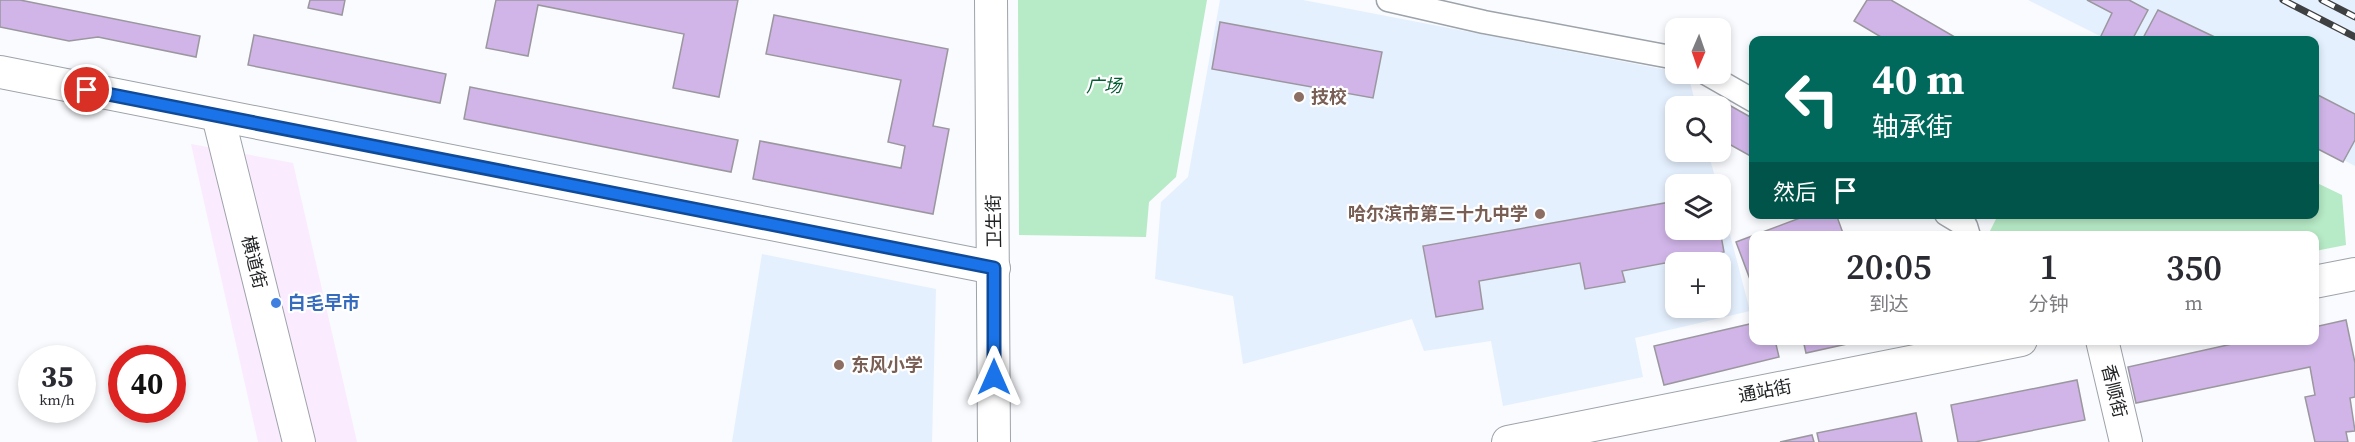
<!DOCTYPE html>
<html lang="zh">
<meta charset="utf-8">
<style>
:root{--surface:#fff;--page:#f2f2f3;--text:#2b2b33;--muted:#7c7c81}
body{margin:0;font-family:"Source Serif 4","Noto Sans SC",serif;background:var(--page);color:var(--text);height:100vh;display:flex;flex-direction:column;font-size:22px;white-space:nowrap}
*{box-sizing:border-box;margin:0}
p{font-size:20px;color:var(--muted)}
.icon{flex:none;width:33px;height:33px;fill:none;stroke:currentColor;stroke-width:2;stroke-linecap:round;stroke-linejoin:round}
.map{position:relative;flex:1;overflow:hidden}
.drawer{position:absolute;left:1749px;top:231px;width:570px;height:114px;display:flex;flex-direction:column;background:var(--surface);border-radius:12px;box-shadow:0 3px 9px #0003}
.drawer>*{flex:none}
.hud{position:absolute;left:1749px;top:36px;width:570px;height:183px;border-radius:12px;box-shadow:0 3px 9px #0003;background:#00695c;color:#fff;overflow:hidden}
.needle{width:39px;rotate:182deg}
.controls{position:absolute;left:1665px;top:18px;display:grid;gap:12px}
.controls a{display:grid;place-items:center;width:66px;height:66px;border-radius:12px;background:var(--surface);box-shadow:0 3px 9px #0003;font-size:30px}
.speed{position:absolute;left:18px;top:345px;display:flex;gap:12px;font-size:30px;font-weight:700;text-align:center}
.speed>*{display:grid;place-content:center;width:78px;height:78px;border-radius:50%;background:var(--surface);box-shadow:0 3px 9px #0003;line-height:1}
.speed small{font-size:15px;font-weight:400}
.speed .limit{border:9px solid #d22;background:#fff;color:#111}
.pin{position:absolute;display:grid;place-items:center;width:51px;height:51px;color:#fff;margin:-26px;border:3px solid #fff;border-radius:50%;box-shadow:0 2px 6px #0007}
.me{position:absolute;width:66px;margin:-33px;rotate:0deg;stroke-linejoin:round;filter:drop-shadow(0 0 4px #0008)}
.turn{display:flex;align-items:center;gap:21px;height:126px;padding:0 24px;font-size:27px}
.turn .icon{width:78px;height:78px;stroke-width:2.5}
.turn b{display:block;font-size:42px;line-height:51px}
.then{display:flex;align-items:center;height:57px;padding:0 24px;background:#0003;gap:12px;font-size:22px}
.eta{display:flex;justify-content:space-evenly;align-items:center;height:102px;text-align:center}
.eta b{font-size:36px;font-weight:600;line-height:42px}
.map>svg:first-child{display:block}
.commercial{fill:#fbebfe}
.built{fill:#e5f0fe;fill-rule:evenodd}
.green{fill:#b7eac6}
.building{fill:#d1b5e9;stroke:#9b979e;stroke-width:1.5}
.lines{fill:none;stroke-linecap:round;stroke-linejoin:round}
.street-casing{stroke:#9da3aa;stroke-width:25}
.secondary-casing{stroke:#9da3aa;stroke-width:34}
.street{stroke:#fff;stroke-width:22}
.secondary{stroke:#fff;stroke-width:32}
.rail-casing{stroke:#3e4042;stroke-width:7}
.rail{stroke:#fff;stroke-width:4.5;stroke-dasharray:14;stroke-linecap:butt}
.route-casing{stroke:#114b97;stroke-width:15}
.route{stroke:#1a73e8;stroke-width:10}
.education-dot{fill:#8d6e63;stroke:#fff;stroke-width:2}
.shop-dot{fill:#3f7fe0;stroke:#fff;stroke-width:2}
.labels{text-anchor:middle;stroke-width:4.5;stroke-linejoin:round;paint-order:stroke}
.park-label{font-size:18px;font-style:italic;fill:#005e31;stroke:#fff}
.education-label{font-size:18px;font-weight:bold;fill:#785e54;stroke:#fff;text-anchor:start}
.street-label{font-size:18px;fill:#1d1f21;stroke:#fff}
.shop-label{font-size:18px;font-weight:bold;fill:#366cbe;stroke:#fff;text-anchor:start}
</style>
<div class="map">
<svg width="2355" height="442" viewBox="0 0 2355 442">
<rect width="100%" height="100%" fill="#f9fbfe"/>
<polygon class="commercial" points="191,144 293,163 357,442 258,442"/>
<g class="built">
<path d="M1220 0H1303L1688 74 1696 106H1676V152H1708L1717 184H1676V230H1720L1721 200 1750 311 1635 338 1643 377 1503 406 1491 341 1424 351 1412 319 1243 364 1233 296 1155 279 1161 202 1188 177ZM1676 262H1720V308H1676Z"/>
<polygon points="2028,0 2355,0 2355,166 2315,145 2314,40 2108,40"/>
<polygon points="762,254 936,289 932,442 732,442"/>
</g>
<g class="green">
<polygon points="1018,0 1207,0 1176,177 1149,202 1146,237 1019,235"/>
<polygon points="2315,182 2342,195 2346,245 2315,251 2314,236 1988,235 1998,215 2314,214"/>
</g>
<g class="building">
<polygon points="0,0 20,0 200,36 196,57 98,37 69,41 0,27"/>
<polygon points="310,0 345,0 342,15 308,8"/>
<polygon points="496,0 738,0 719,97 673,88 684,34 538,5 528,56 486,48"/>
<polygon points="1867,0 1891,0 1960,40 1886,40 1854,21"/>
<polygon points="2087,0 2129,0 2148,10 2132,40 2105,40 2100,38 2112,13"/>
<polygon points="2158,10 2221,40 2142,40"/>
<polygon points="774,15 948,49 933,126 949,129 933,214 753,179 760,141 901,168 905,146 888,142 901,80 766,54"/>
<polygon points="1220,22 1382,52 1373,98 1212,69"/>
<polygon points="254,35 446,74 440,103 248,65"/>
<polygon points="470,87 738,140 731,172 464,119"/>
<polygon points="2314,93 2355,114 2355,140 2343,162 2314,147"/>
<polygon points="1729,105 1754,119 1754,158 1720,139 1720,119"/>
<polygon points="1676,201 1676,230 1720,230 1724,252 1622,271 1625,282 1585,289 1580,263 1479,281 1483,309 1436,317 1423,246"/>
<polygon points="1799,214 1836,214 1844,236 1754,236 1754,281 1751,282 1736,242 1800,218"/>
<polygon points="2346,320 2355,363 2355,397 2350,398 2355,431 2346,432 2348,442 2315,442 2305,397 2315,395 2310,367 2136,403 2128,367 2250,340 2314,340 2314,327"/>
<polygon points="1754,323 1754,340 1775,340 1779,357 1664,385 1654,346"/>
<polygon points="1803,340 1865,340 1806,353"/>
<polygon points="2077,380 2085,420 1975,442 1958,442 1951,405"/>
<polygon points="1916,413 1922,442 1819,442 1817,433"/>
<polygon points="1812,435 1814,442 1780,442"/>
</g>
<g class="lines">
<g class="street-casing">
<g id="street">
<polyline points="1388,0 1484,22 1676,58"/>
<polyline points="1707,74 1754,101"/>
<polyline points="1946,214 1966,226 1969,236"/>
</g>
</g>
<g class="secondary-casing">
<g id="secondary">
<polyline points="991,0 994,442"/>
<polyline points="0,72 994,268"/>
<polyline points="218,116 299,442"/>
<polyline points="2314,282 2355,274"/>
<polyline points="2102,340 2126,442"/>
<polyline points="1508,442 2021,340"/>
</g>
</g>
<use href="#street" class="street"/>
<use href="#secondary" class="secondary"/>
<g class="rail-casing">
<g id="rail">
<polyline points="2283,0 2355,37"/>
<polyline points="2322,0 2355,17"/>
</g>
</g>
<use href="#rail" class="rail"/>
</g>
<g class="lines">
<g class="route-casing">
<polyline id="route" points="87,90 994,268 994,377"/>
</g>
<use href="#route" class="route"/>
</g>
<g class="education-dot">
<circle cx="1299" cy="97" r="6"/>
<circle cx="1540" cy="214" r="6"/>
<circle cx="839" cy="365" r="6"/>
</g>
<circle class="shop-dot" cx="276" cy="303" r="6"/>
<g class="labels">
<g class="park-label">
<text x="1104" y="92">广场</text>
</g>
<g class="education-label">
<text x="1311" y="103">技校</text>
<text x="1528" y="220" text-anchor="end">哈尔滨市第三十九中学</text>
<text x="851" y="371">东风小学</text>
</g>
<g class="street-label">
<text transform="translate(994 221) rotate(-91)" y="6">卫生街</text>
<text transform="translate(254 262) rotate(76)" y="6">横道街</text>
<text transform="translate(1765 391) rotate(-11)" y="6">通站街</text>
<text transform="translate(2114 391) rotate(76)" y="6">香顺街</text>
</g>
<g class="shop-label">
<text x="288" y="309">白毛早市</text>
</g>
</g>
</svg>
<div class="controls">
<a><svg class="needle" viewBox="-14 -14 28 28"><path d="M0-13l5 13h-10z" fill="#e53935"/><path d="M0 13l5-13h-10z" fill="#7c7c81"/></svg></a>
<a><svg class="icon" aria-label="search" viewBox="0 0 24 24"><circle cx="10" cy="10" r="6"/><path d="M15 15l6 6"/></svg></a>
<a><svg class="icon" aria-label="layers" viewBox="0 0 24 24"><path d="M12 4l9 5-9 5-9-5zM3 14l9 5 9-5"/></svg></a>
<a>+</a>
</div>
<div class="speed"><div>35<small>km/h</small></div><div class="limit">40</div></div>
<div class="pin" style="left:87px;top:90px;background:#d93025"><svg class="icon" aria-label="arrive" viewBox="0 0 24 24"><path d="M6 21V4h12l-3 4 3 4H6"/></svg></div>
<svg class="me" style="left:994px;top:377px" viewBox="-20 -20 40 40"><path d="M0-17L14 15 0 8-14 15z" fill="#1a73e8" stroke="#fff" stroke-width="4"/></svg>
<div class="hud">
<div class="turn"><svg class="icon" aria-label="left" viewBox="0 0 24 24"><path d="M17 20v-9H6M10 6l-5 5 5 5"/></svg><div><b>40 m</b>轴承街</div></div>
<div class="then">然后<svg class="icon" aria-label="arrive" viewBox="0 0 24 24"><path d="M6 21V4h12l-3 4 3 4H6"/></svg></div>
</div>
<section class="drawer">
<div class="eta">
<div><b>20:05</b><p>到达</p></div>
<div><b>1</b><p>分钟</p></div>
<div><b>350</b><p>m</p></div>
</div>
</section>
</div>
